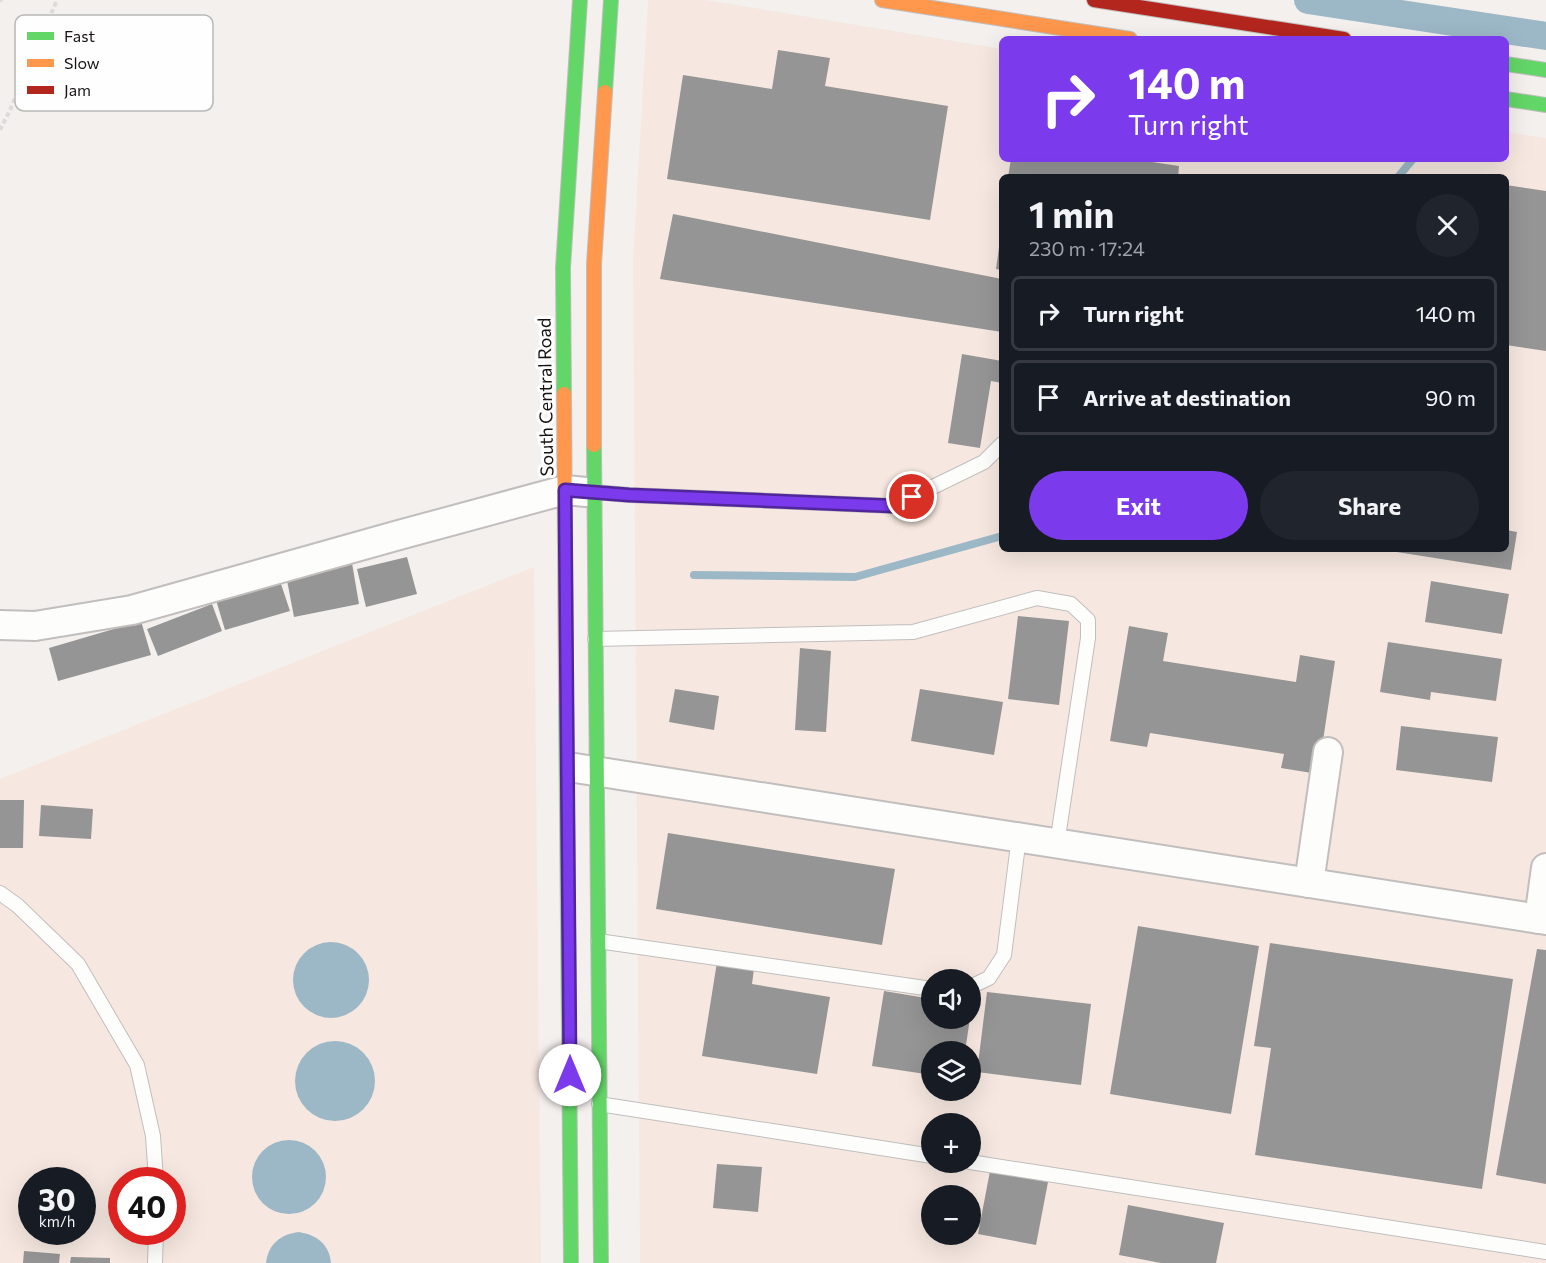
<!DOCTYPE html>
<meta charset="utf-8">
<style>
:root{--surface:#171b24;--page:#20242c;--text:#f1f3f6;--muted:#9ea1a6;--line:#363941;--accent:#7c3aed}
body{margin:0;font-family:Commissioner,sans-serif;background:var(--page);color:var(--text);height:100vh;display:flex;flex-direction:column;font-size:22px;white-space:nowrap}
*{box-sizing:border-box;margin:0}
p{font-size:20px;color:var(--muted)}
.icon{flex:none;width:33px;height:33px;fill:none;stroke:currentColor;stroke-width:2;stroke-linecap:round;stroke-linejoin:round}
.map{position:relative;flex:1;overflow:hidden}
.side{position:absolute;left:999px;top:174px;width:510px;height:378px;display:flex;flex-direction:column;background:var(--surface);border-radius:9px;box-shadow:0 6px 24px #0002}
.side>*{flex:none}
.hud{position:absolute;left:999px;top:36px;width:510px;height:126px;border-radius:9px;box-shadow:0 6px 24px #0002;background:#7c3aed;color:#fff;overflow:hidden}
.fabs{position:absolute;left:921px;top:969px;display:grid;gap:12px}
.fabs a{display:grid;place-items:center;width:60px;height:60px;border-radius:50%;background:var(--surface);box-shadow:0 6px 24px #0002;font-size:30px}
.speed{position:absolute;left:18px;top:1167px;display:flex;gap:12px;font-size:30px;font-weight:700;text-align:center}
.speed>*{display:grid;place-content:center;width:78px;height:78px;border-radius:50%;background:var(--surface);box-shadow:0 6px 24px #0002;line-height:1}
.speed small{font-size:15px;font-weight:400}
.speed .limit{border:9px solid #d22;background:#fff;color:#111}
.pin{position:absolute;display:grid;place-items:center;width:51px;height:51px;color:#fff;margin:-26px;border:3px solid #fff;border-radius:50%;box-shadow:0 2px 6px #0007}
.me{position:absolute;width:66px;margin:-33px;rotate:0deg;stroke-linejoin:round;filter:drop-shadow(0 0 4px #0008)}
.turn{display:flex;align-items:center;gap:21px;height:126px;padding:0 30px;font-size:27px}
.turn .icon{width:78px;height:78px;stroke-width:2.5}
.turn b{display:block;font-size:42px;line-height:51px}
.round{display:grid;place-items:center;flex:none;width:63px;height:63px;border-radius:32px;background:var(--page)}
.headline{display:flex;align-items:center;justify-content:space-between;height:102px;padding:0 30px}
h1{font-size:36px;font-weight:700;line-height:45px}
.button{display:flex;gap:12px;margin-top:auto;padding:12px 30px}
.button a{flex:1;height:69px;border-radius:36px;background:var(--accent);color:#fff;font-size:24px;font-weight:700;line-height:69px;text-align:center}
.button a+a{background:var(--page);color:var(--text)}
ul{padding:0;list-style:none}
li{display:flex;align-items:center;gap:18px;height:75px;margin:0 12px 9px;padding:0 18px;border:3px solid var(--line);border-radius:9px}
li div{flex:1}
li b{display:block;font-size:22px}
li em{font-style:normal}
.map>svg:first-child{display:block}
.industrial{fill:#f6e8e0;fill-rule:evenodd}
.water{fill:#9cb7c6}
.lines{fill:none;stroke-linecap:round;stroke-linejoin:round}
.stream{stroke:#9cb7c6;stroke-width:8}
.canal{stroke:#9cb7c6;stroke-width:28}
.building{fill:#969595}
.lane-casing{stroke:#c1bebd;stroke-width:16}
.street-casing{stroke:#c1bebd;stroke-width:32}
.fast-casing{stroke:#c1bebd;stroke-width:16}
.slow-casing{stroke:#c1bebd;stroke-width:16}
.jam-casing{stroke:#c1bebd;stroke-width:16}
.path{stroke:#dcdbda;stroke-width:4;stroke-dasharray:4.5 3;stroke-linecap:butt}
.lane{stroke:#fdfdfc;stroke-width:14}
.street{stroke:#fdfdfc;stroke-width:28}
.fast{stroke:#63d668;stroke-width:14}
.slow{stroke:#ff974d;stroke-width:14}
.jam{stroke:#b3261e;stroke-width:14}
.route-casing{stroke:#51269a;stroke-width:15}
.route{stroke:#7c3aed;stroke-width:10}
.labels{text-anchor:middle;stroke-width:6;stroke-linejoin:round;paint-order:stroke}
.street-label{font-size:18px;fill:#161312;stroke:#fefefe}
.key{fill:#fefefe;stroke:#b8b8b7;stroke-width:1.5}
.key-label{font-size:16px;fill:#161312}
</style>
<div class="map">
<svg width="1546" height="1263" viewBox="0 0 1546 1263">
<rect width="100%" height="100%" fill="#f4f0ee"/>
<g class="industrial">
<path d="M648 0H706L1002 49V159H1506V132L1546 138V1263H640L633 261ZM1002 177H1506V549H1002ZM932 980H970V1018H932ZM932 1052H970V1090H932ZM932 1124H970V1162H932ZM932 1196H970V1234H932Z"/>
<path d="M534 567 541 1263H0V779ZM32 1180H82V1232H32ZM122 1180H172V1232H122Z"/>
</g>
<g class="water">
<circle cx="331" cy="980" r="38"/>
<circle cx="335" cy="1081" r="40"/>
<circle cx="289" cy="1177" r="37"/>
<path d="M299 1232C317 1235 329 1244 331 1263H266C268 1244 281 1234 299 1232Z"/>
</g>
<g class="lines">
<g class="stream">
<polyline points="1472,39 1477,26"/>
<polyline points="1398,177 1413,159"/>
<polyline points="694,575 855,577 1002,536"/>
</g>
<polyline class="canal" points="1308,0 1546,36"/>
</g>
<g class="building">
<polygon points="778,50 830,58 825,86 948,106 930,220 667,179 683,75 772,89"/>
<polygon points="1011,159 1132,159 1179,166 1178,177 1008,177"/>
<polygon points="1506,185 1546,191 1546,351 1506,345"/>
<polygon points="673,214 1002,279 1002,332 660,279"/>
<polygon points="1001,233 1002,233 1002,270 996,269"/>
<polygon points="962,354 1002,361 1002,383 991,381 980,448 948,443"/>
<polygon points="1506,530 1517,532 1511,570 1384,550 1384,549 1506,549"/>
<polygon points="407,557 417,594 366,607 357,569"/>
<polygon points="352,563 359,604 294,617 286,575"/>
<polygon points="280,581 290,611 225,630 216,600"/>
<polygon points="1431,581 1509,594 1502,634 1425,622"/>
<polygon points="212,604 222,631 158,656 147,629"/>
<polygon points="1018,616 1069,621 1059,705 1008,699"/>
<polygon points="141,621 151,655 58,681 49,648"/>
<polygon points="1129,626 1168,633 1163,661 1296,682 1300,655 1335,661 1318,774 1281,768 1284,754 1150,733 1147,747 1110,741"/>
<polygon points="1388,642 1502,659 1496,701 1431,692 1430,700 1380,692"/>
<polygon points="800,648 831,651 826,732 795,730"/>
<polygon points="675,689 719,696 714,730 669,722"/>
<polygon points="920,689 1003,702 994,755 911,741"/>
<polygon points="1401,726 1498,737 1492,782 1396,770"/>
<polygon points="0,800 24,800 23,848 0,848"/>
<polygon points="41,805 93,809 91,839 39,836"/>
<polygon points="668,833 895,869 882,945 656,909"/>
<polygon points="1138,926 1259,946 1231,1114 1110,1094"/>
<polygon points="1270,943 1513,979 1482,1189 1255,1155 1271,1048 1254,1046"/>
<polygon points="1537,949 1546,950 1546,1184 1496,1175"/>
<polygon points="717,962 754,969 752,984 830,997 817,1074 702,1056"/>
<polygon points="884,991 932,999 932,1018 970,1018 965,1052 932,1052 932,1075 872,1066"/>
<polygon points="987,992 1091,1004 1081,1085 977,1072"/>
<polygon points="717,1164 762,1167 758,1212 713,1208"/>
<polygon points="990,1171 1048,1182 1036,1245 978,1234"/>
<polygon points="1128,1205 1224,1223 1216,1263 1161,1263 1119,1255"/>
<polygon points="24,1251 60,1254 59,1263 23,1263"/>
<polygon points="71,1257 110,1258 110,1263 70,1263"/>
</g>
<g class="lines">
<g class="lane-casing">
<g id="lane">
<polyline points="594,492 629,495 894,506 984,462 1002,444"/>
<polyline points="595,639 913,632 1037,598 1071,604 1088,620 1088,638 1057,844"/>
<polyline points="0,893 18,906 78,964 137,1065 153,1136 156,1180"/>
<polyline points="598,941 932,989"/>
<polyline points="970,987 989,978 1004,955 1019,837"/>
<polyline points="599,1104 932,1156"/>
<polyline points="970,1162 1546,1252"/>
<polyline points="155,1263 156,1232"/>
</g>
</g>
<g class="street-casing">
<g id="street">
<polyline points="0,625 35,626 132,610 399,535 565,490 586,492"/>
<polyline points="575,768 1546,920"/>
<polyline points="1309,883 1328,752"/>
<polyline points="1539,919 1546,868"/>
</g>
</g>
<g class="fast-casing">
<g id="fast">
<polyline points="1506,64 1546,70"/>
<polyline points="605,92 611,0"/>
<polyline points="1506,99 1546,105"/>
<polyline points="564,394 563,268 580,0"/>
<polyline points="594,445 601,1263"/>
<polyline points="566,702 571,1263"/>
</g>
</g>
<g class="slow-casing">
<g id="slow">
<polyline points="882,0 1130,39"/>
<polyline points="564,394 566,702"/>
<polyline points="594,445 594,264 605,92"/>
</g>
</g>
<g class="jam-casing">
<polyline id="jam" points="1094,0 1344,39"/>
</g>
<g class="path">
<polyline points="0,1 2,0"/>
<polyline points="0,130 10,110 57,0"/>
</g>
<use href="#lane" class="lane"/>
<use href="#street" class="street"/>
<use href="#fast" class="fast"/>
<use href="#slow" class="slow"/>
<use href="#jam" class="jam"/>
</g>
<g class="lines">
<g class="route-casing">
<polyline id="route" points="570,1075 565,490 629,495 894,506 912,497"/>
</g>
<use href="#route" class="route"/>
</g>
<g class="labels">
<g class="street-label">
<text transform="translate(546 397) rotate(-91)" y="6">South Central Road</text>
</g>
</g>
<rect x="15" y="15" width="198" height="96" rx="9" class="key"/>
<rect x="27" y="32" width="27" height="8" fill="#63d668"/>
<rect x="27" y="59" width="27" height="8" fill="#ff974d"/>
<rect x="27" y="86" width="27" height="8" fill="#b3261e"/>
<g class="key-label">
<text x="64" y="42">Fast</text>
<text x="64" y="69">Slow</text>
<text x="64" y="96">Jam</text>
</g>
</svg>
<div class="fabs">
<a><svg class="icon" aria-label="sound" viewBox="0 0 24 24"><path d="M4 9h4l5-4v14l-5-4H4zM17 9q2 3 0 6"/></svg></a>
<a><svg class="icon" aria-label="layers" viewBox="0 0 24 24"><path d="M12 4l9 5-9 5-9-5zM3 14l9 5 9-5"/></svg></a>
<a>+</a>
<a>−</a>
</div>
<div class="speed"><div>30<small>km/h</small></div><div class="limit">40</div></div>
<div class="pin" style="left:912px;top:497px;background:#d93025"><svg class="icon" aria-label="arrive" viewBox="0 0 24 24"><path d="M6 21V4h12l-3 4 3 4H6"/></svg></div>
<svg class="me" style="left:570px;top:1075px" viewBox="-20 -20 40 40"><circle r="19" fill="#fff"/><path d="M0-13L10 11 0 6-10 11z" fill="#7c3aed"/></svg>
<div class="hud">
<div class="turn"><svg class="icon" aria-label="right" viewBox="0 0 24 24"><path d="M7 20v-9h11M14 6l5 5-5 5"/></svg><div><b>140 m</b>Turn right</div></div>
</div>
<section class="side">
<div class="headline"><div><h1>1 min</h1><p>230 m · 17:24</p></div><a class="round"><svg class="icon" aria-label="close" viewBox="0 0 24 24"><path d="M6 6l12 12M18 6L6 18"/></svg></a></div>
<ul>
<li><svg class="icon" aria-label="right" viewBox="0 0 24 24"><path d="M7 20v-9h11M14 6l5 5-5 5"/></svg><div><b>Turn right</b></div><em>140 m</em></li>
<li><svg class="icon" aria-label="arrive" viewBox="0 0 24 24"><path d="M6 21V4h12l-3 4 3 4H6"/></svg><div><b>Arrive at destination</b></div><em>90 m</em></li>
</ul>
<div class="button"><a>Exit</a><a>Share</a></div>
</section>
</div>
